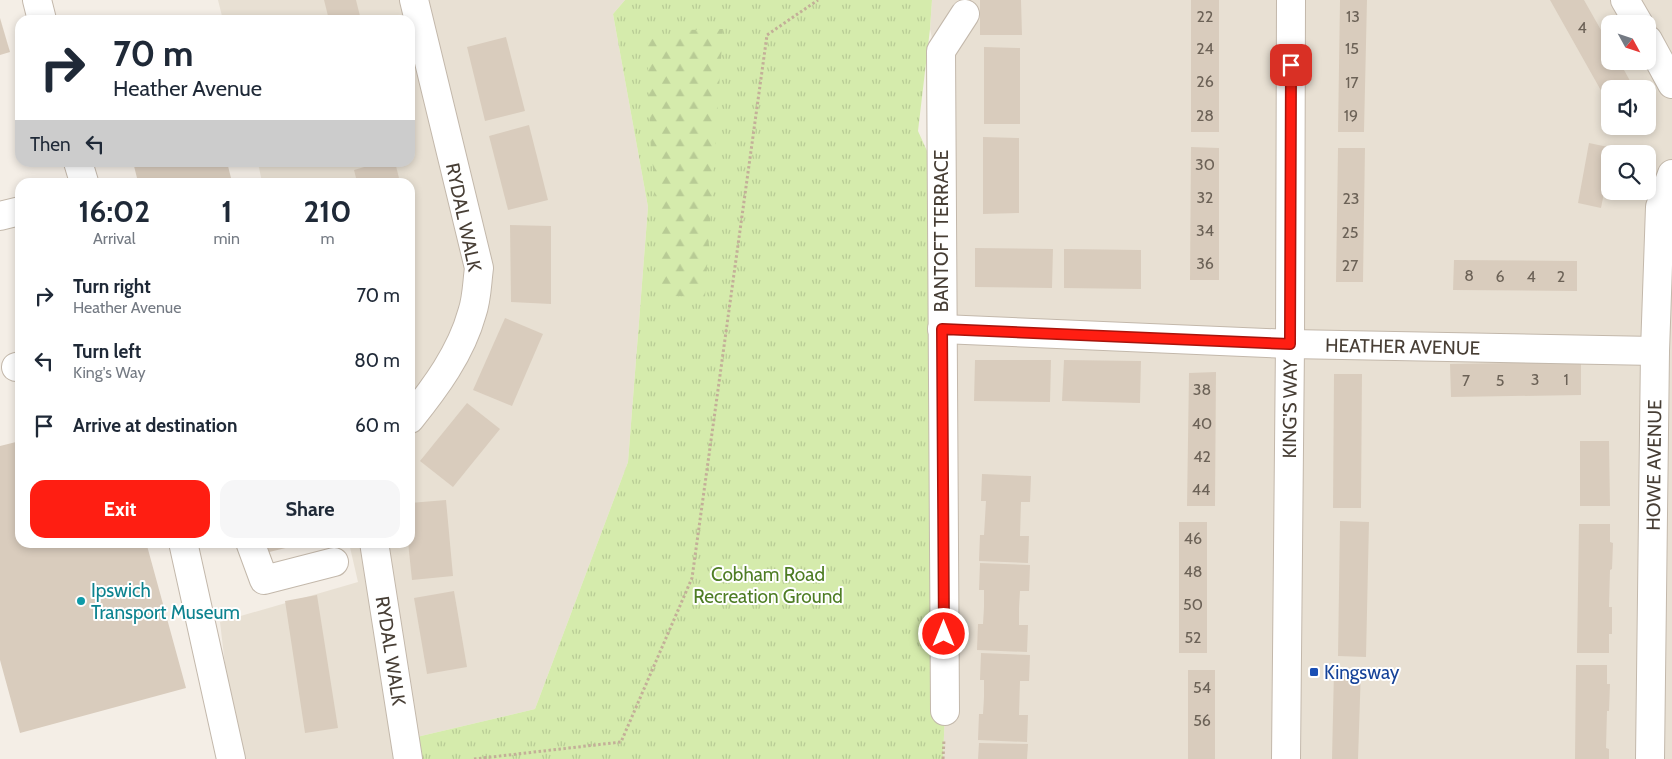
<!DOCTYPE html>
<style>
:root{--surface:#fff;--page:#f6f6f7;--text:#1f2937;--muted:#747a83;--accent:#ff1e12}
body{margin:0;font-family:Cabin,sans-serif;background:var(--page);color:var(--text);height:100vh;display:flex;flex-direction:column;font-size:19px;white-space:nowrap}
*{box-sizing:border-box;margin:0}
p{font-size:16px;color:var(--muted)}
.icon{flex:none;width:28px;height:28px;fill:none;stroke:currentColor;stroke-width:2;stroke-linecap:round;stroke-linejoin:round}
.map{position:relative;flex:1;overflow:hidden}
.details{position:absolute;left:15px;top:178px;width:400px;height:370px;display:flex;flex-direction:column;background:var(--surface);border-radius:15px;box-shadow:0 2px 8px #0003}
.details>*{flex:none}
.guide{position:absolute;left:15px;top:15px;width:400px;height:152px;border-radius:15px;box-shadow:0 2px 8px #0003;background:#fff;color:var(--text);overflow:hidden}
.needle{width:32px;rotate:130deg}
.buttons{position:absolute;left:1601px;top:15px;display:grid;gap:10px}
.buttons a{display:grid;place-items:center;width:55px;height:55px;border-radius:10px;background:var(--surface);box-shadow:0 2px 8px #0003;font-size:25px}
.pin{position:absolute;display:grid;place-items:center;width:42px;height:42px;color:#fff;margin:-21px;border-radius:10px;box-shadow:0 2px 8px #0006}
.me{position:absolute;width:55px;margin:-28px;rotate:0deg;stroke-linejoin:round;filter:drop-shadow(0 0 4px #0008)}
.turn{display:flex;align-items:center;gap:18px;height:105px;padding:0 15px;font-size:22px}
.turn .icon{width:65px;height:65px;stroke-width:2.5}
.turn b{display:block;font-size:35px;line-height:42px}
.then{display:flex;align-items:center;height:48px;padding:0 15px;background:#0003;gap:10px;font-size:19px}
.eta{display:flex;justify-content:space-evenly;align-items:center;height:85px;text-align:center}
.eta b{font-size:30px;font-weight:700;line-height:35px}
.action{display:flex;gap:10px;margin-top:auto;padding:10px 15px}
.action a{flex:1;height:58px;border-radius:15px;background:var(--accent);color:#fff;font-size:20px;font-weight:700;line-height:58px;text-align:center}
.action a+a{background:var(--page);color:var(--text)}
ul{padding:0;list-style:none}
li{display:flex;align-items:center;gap:15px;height:65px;padding:0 15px}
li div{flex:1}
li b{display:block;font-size:19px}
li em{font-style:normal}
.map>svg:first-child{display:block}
.residential{fill:#e8e0d3;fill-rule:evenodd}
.grass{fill:url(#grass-tufts)}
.forest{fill:url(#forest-firs)}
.building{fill:#d9ccbd}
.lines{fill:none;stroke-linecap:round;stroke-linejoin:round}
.minor-casing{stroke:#c3b8ab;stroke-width:30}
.path{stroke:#c3af98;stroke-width:3;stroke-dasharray:2.5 2.5;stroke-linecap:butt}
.minor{stroke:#fff;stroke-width:28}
.route-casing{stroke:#a6140c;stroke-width:12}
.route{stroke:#ff1e12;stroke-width:9}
.culture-dot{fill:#0f9aa8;stroke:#fff;stroke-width:2}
.transit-dot{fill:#1a4fb4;stroke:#fff;stroke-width:2}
.labels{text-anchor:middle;stroke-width:4;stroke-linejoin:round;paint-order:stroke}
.number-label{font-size:16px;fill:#6c6257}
.street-label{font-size:19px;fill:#473e35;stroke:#fff}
.park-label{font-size:19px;fill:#4e7d24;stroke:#fff}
.culture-label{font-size:19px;fill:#0d838f;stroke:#fff;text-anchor:start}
.transit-label{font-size:19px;fill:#164399;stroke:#fff;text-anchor:start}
</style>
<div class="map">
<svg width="1672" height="759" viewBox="0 0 1672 759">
<defs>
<pattern id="grass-tufts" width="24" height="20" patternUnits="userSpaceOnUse" patternTransform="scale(1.25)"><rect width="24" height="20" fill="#d5ebac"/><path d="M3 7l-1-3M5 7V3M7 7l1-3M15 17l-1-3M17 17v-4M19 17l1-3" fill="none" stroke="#b8cb95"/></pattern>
<pattern id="forest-firs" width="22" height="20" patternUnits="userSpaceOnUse" patternTransform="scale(1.25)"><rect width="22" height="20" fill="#d5ebac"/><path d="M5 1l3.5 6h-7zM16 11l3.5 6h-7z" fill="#b8cb95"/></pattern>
</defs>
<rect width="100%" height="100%" fill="#f4eee6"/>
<g class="residential">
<polygon points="218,0 625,0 613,14 648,207 628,462 535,709 404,740 408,759 236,759 220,622 358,582 349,543 410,542 410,182 262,182 258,163 410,162 410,20 223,20"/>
<path d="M932 0H1672V759H943L945 711 939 70 930 29ZM1610 24H1648V61H1610ZM1610 89H1648V126H1610ZM1610 154H1648V191H1610Z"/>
</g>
<polygon class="grass" points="625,0 932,0 930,29 918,131 932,162 945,711 943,759 408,759 404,740 535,709 628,462 648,207 613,14"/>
<polygon class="forest" points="723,29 705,297 657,296 658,231 650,131 647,40 687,30"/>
<g class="building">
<polygon points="324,0 356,0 361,20 329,20"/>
<polygon points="980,0 1021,0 1022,35 980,35"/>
<rect x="1191" y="0" width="28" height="132"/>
<polygon points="1340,0 1367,0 1364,132 1338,132"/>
<polygon points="1550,0 1584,0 1610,46 1610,61 1619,61 1634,88 1610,89 1610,102 1608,103"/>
<polygon points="0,18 10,52 0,55"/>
<polygon points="506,37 525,111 485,121 467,47"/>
<polygon points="984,47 1020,48 1020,124 984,124"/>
<polygon points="529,125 548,200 508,210 489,136"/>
<polygon points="983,137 1019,138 1019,213 983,214"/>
<polygon points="1589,143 1613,148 1611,154 1610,154 1610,162 1601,208 1578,203"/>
<polygon points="1191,147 1219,148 1219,280 1190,280"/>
<polygon points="1338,148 1365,148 1363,282 1336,282"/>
<polygon points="133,162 227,162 232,182 138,182"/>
<polygon points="381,162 395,162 400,182 357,182 354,170"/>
<polygon points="510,225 551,226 551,304 511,302"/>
<polygon points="975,248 1053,249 1052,288 975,287"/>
<polygon points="1064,249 1141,250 1141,289 1064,288"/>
<polygon points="1454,260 1577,261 1577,291 1453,290"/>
<polygon points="505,318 543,334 512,406 473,390"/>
<polygon points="975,360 1051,360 1050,402 974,401"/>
<polygon points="1064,360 1141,361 1140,403 1062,401"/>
<polygon points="1581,362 1581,395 1451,397 1450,364"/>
<polygon points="1216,372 1215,506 1187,506 1189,373"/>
<polygon points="1334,374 1362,374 1361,508 1333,508"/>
<polygon points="467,403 500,429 453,487 420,461"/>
<polygon points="20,441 20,542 146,542 186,688 20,733 0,660 0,446"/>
<polygon points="1580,441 1609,441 1610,506 1580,506"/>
<polygon points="982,474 1031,476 1030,502 1021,502 1020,536 1029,536 1028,563 979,561 980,535 984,535 986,501 981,501"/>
<polygon points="446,500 453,576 412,580 408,542 410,542 410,503"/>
<polygon points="1340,521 1369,522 1366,657 1338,656"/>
<rect x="1179" y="522" width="28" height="131"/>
<polygon points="1579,524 1610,524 1610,542 1613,543 1612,569 1610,570 1609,607 1612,607 1612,634 1609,634 1609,653 1577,653"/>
<polygon points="253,542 306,542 306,543 257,555"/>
<polygon points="980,563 1030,565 1029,591 1020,591 1019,608 1019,625 1028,625 1027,652 977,650 978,624 983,624 984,607 984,590 979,590"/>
<polygon points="454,591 467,667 427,674 414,598"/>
<polygon points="317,595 338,728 305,733 285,601"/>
<polygon points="981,653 1030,655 1029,681 1020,681 1019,715 1028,715 1027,742 978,740 979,714 983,714 984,697 984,680 980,680"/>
<polygon points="1576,665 1607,665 1607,684 1610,684 1609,711 1607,711 1606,748 1609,749 1609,759 1575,759"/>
<polygon points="1334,669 1361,669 1358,759 1332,759"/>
<rect x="1188" y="670" width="27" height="89"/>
<polygon points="979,743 1028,744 1027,759 978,759"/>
</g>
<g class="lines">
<g class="minor-casing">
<g id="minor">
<polyline points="37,0 42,20"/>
<polyline points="1625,0 1639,24"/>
<polyline points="1648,40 1672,84"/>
<polyline points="78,162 84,182"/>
<polyline points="0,216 20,211"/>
<path id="s1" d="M942 329 1290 344 1655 351"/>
<polyline points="16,367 20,366"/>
<path d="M410 419C435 388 461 353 472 313 477 299 477 282 479 268L414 0"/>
<polyline points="183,542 231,759"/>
<polyline points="250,542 264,580 334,562"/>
<path id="s2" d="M374 542 408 759"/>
<polyline points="945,711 941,51 965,14"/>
<path id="s3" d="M1286 759 1290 344 1291 0"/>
<path id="s4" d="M1650 759 1655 351 1660 207 1672 174"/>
</g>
</g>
<g class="path">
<polyline points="474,759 621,742 692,578 767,35 818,0"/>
<polyline points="943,759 944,739"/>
</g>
<use href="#minor" class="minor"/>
</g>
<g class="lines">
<g class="route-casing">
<polyline id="route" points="944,634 942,329 1290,344 1291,65"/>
</g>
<use href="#route" class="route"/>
</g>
<circle class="culture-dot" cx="81" cy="601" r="5"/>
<rect class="transit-dot" x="1309" y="667" width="10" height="10" rx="2.5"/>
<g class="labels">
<g class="number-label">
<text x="1205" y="22">22</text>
<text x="1353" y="22">13</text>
<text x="1582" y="33">4</text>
<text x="1205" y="54">24</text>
<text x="1352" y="54">15</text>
<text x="1205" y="87">26</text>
<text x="1352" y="88">17</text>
<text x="1205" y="121">28</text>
<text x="1351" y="121">19</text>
<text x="1205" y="170">30</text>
<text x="1205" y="203">32</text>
<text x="1351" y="204">23</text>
<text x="1205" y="236">34</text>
<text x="1350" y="238">25</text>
<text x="1205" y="269">36</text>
<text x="1350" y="271">27</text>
<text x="1469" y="281">8</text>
<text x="1500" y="282">6</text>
<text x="1531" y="282">4</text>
<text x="1561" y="282">2</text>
<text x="1535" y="385">3</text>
<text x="1566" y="385">1</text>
<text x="1466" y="386">7</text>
<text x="1500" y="386">5</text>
<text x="1202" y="395">38</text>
<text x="1202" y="429">40</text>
<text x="1202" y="462">42</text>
<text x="1201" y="495">44</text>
<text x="1193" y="544">46</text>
<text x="1193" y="577">48</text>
<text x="1193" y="610">50</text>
<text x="1193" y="643">52</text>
<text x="1202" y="693">54</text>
<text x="1202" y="726">56</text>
</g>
<g class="street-label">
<text transform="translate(464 217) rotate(78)" y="7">RYDAL WALK</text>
<text transform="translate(941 231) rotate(-90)" y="7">BANTOFT TERRACE</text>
<text dy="7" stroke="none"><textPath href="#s1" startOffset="461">HEATHER AVENUE</textPath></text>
<text dy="7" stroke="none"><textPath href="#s3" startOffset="350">KING'S WAY</textPath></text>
<text dy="7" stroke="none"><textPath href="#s4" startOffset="294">HOWE AVENUE</textPath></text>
<text dy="7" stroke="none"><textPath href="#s2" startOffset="110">RYDAL WALK</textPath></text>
</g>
<g class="park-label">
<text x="768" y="581">Cobham Road<tspan x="768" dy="22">Recreation Ground</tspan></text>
</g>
<g class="culture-label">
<text x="91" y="597">Ipswich<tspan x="91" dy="22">Transport Museum</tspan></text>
</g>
<g class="transit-label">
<text x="1324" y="679">Kingsway</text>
</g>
</g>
</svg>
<div class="buttons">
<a><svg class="needle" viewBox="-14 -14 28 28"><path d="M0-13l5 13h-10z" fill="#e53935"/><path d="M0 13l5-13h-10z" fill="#747a83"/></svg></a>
<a><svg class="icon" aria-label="sound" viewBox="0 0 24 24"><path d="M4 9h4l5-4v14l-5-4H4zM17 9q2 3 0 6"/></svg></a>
<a><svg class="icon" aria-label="search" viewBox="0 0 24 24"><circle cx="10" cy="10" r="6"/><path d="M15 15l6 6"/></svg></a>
</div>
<div class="pin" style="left:1291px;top:65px;background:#d93025"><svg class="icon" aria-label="arrive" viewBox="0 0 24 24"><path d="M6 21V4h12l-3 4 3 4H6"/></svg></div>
<svg class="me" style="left:944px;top:634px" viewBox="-20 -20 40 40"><circle r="17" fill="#ff1e12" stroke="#fff" stroke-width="3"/><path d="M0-11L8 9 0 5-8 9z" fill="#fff"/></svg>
<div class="guide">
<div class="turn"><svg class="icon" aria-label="right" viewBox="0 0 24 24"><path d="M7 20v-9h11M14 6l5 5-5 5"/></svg><div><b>70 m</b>Heather Avenue</div></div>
<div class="then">Then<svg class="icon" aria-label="left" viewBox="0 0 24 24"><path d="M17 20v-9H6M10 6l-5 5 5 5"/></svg></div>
</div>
<section class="details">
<div class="eta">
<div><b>16:02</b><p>Arrival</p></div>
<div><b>1</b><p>min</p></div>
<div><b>210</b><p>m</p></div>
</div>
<ul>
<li><svg class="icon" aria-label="right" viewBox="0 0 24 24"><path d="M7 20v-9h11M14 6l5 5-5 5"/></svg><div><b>Turn right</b><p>Heather Avenue</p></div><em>70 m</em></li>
<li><svg class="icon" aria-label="left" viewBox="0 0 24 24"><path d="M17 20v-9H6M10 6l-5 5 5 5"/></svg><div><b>Turn left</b><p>King's Way</p></div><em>80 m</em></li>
<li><svg class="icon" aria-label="arrive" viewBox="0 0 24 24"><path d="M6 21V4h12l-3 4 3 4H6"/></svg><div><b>Arrive at destination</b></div><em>60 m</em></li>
</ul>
<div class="action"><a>Exit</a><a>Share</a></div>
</section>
</div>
